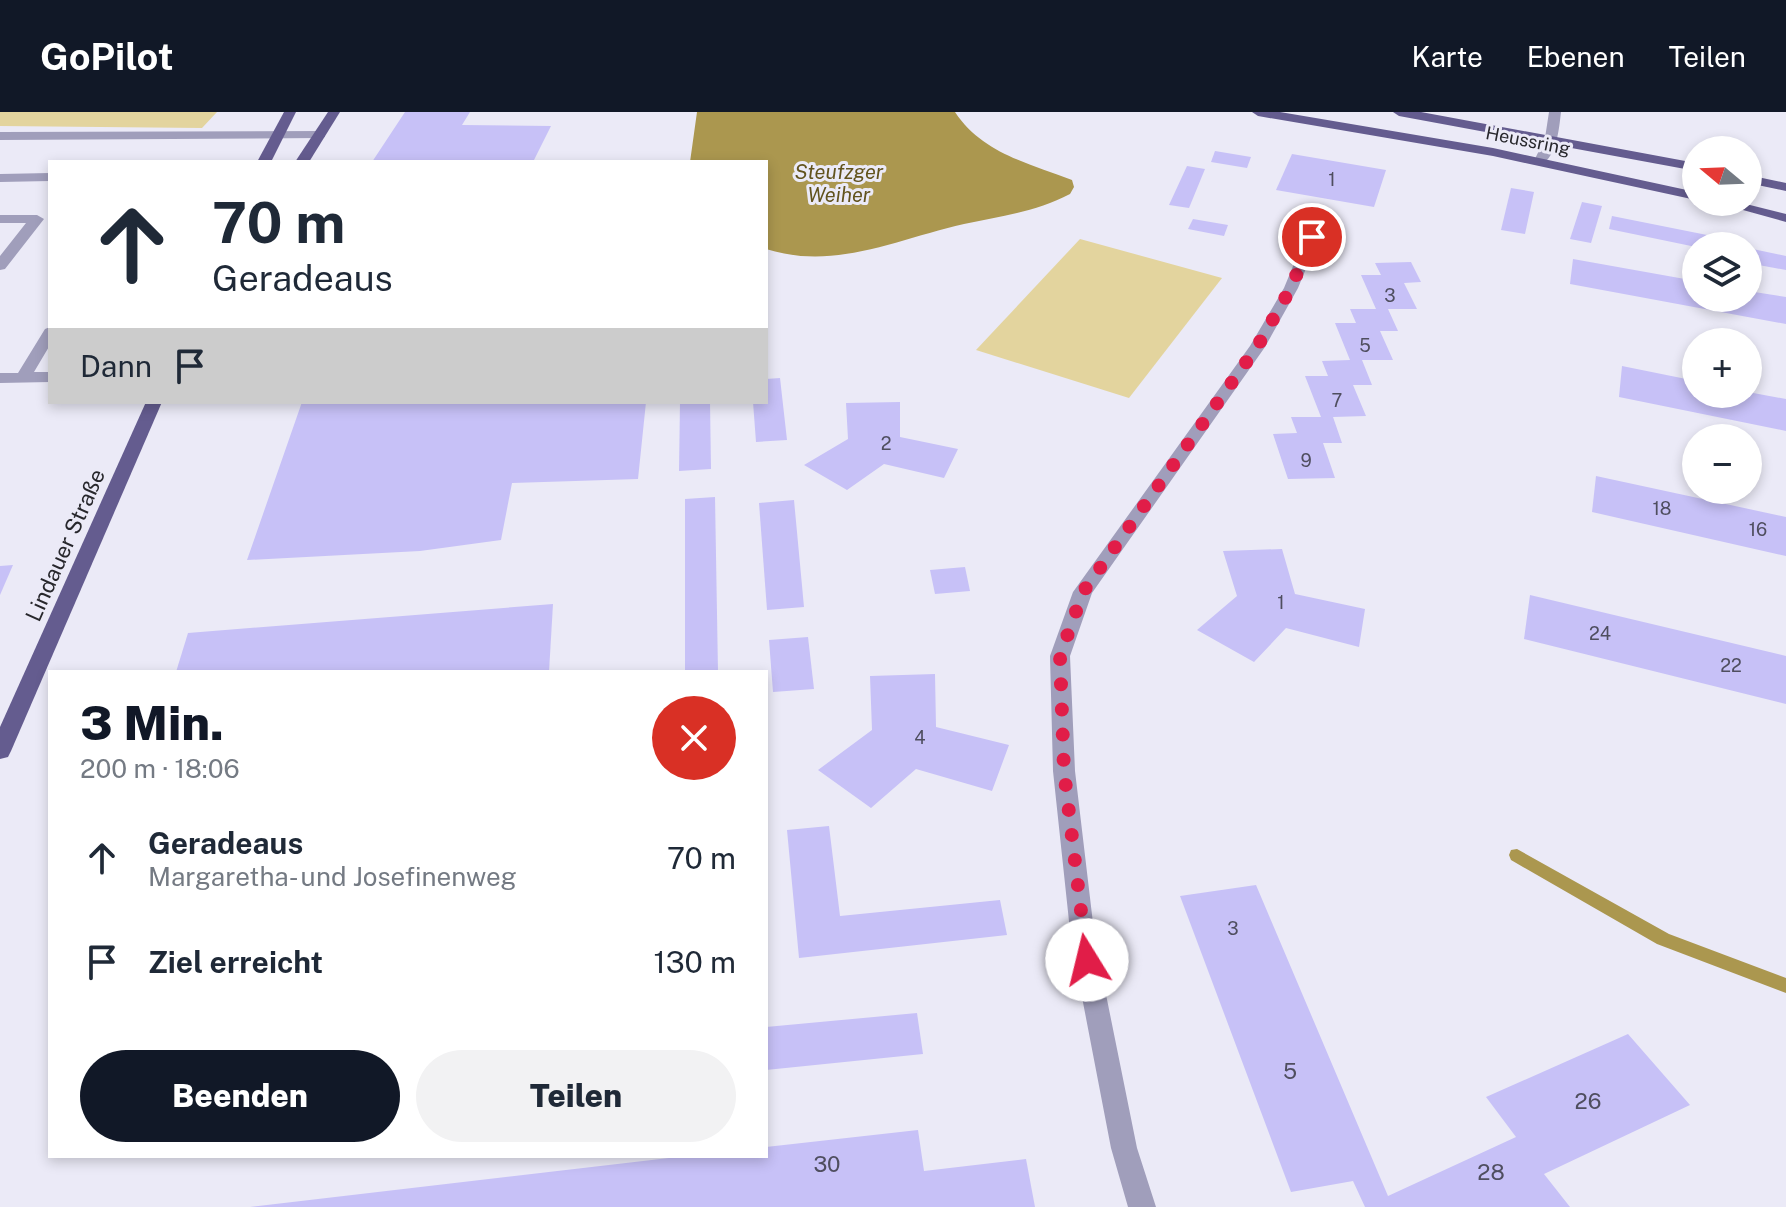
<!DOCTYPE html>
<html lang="de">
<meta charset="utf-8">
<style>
:root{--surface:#fff;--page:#f2f2f3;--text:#1f2937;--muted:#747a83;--accent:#111827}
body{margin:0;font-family:"Public Sans",sans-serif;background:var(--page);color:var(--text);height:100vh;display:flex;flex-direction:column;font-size:30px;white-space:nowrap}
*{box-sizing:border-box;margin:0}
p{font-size:26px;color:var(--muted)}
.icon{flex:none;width:44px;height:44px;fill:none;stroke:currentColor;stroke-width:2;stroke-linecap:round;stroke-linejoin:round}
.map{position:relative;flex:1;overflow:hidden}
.side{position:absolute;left:48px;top:558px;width:720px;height:488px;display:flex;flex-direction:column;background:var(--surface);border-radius:0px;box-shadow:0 4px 12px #0003}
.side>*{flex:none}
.top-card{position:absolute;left:48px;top:48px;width:720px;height:244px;border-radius:0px;box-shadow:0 4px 12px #0003;background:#fff;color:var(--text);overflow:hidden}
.needle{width:52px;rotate:289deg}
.tools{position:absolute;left:1682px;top:24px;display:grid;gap:16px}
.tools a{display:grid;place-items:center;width:80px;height:80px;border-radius:50%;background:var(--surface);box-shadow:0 4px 12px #0003;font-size:40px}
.pin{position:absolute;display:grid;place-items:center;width:68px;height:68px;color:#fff;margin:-34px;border:4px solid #fff;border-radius:50%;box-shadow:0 2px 8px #0007}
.me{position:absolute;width:88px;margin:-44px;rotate:351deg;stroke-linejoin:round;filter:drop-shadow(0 0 6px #0008)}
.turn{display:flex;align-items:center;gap:28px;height:168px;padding:0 32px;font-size:36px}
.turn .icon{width:104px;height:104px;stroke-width:2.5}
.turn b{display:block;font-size:56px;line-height:68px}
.then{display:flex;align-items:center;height:76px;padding:0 32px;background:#0003;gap:16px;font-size:30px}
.round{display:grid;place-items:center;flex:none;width:84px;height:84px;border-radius:42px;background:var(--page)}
.headline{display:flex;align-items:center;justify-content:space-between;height:136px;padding:0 32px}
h1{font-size:48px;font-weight:800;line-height:60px;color:var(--accent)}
.cta{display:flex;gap:16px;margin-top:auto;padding:16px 32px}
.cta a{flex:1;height:92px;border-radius:48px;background:var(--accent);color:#fff;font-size:32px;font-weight:800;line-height:92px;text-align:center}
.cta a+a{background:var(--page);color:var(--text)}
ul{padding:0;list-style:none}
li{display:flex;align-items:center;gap:24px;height:104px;padding:0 32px}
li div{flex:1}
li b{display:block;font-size:30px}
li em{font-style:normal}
header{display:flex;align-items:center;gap:48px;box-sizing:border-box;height:112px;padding:0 40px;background:var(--accent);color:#fff}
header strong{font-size:38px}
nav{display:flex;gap:44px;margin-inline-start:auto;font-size:28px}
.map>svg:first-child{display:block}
.green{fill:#e3d49e}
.water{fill:#ab974f}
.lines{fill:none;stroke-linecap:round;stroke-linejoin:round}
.stream{fill:#ab974f;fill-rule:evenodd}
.building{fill:#c7c1f7}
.minor{fill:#a09ebb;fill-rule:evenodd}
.major{fill:#645c8f;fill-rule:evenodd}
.route{stroke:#e11d48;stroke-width:14;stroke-dasharray:0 25.2}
.labels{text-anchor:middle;stroke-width:6;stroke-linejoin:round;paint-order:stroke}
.far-street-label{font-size:18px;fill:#27272c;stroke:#ebeaf7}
.number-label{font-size:18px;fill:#4f4e5f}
.far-water-label{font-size:20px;font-style:italic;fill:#62531d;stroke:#ebeaf7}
.street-label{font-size:22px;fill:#27272c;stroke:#ebeaf7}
.near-number-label{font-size:22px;fill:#4f4e5f}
</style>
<header>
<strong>GoPilot</strong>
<nav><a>Karte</a><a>Ebenen</a><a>Teilen</a></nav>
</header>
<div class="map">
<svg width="1786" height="1095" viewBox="0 0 1786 1095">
<rect width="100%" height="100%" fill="#ebeaf7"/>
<g class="green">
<polygon points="0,0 217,0 202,16 0,14"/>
<polygon points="1080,127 1222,166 1129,286 976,238"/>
</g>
<path class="water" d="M697 0H955C982 41 1028 51 1072 68L1074 75 1070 82C1036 100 1001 104 964 112 897 127 835 159 766 137V50H690Z"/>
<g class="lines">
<polygon class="stream" points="1517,737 1669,822 1786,866 1786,881 1657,832 1511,748 1509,743 1511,738"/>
</g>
<g class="building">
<polygon points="405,0 470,0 462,13 551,14 533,50 372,50"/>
<polygon points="1215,39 1251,45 1247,56 1211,50"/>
<polygon points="1292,42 1386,58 1374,95 1276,78"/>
<polygon points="1187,54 1205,57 1189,96 1169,93"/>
<polygon points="1511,76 1534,80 1525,122 1501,118"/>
<polygon points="1582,90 1602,94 1591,131 1570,127"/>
<polygon points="1612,104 1712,124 1711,134 1696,135 1609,117"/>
<polygon points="1193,107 1228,113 1224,124 1188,117"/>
<polygon points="1748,136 1786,144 1786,158 1748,151"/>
<polygon points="1573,147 1696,169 1696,186 1748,186 1748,179 1786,185 1786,212 1570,172"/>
<polygon points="1411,150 1421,170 1404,171 1417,197 1388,197 1398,219 1380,219 1393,248 1362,248 1372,273 1353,273 1366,304 1333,305 1342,331 1323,331 1335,366 1288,367 1273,322 1297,321 1291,305 1321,305 1305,264 1328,264 1322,249 1350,248 1335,211 1356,211 1350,197 1376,197 1361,163 1381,163 1375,151"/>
<polygon points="1622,254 1696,269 1696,282 1748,282 1748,280 1786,287 1786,319 1619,285"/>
<polygon points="780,266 787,328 756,330 753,290 766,290 766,267"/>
<polygon points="302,290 646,290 638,367 512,371 501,428 420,439 247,448"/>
<polygon points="680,290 710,290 711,357 679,359"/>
<polygon points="900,290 900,325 958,337 944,366 884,352 847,378 804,353 848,327 846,291"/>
<polygon points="1596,364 1786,405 1786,444 1592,400"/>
<polygon points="715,385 718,560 685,560 685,387"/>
<polygon points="794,388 804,495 767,498 759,391"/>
<polygon points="1282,437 1295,482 1365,497 1359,535 1286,516 1254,550 1197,518 1237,484 1223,439"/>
<polygon points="13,453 0,483 0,454"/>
<polygon points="965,455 970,479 935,482 930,458"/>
<polygon points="1530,483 1786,544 1786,592 1524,527"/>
<polygon points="553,492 549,560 176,560 188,521"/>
<polygon points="808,525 814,577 773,580 769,528"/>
<polygon points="935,562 936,615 1009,633 992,679 916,657 871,696 818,658 872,618 870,564"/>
<polygon points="829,714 840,804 1000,788 1007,823 799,846 787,718"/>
<polygon points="1256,773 1388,1084 1516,1025 1486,985 1628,922 1690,993 1544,1062 1570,1095 1365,1095 1353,1069 1291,1080 1180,784"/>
<polygon points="917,901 923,942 766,958 766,915"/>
<polygon points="918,1018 924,1059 1026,1047 1035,1095 250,1095 686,1044 766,1044 766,1035"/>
</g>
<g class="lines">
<g class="minor">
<path d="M1549 0H1561C1559 17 1557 44 1541 53L1534 49 1545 26Z"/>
<polygon points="325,19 325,25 320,26 0,28 0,20"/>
<polygon points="50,61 50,69 0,70 0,62"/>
<polygon points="0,103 37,103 44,107 5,157 0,158 0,144 26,111 0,111"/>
<polygon points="1312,121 1319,125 1298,176 1265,235 1092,481 1070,544 1075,659 1095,828 1137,1036 1156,1095 1128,1095 1111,1036 1071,828 1053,659 1050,544 1073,480 1250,234 1284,176 1305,125"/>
<polygon points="50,215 50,233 34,260 50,260 50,270 0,271 0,261 18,261 45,217"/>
</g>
<g class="major">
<polygon points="284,0 296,0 271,50 257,50"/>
<polygon points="328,0 340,0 309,50 295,50"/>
<polygon points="1252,0 1280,0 1493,36 1696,80 1696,88 1493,44 1258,4"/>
<polygon points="1393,0 1421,0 1696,51 1696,59 1399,4"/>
<polygon points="1748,63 1786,71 1786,79 1748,71"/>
<polygon points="1714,90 1738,90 1786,102 1786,110"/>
<polygon points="146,290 162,290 11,639 8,645 0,647 0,615"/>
</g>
</g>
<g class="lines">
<polyline class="route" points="1087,848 1064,659 1060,544 1083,480 1257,235 1291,176 1312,125"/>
</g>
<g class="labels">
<g class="far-street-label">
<text transform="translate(1528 29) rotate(11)" y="6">Heussring</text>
</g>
<g class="number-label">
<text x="1332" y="74">1</text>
<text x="1390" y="190">3</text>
<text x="1365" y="240">5</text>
<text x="1337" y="295">7</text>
<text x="886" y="338">2</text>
<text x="1306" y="355">9</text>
<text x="1662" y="403">18</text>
<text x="1758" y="424">16</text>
<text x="1281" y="497">1</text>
<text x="1600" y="528">24</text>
<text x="1731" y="560">22</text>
<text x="920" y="632">4</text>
<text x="1233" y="823">3</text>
</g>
<g class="far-water-label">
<text x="839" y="67">Steufzger<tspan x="839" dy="23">Weiher</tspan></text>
</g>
<g class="street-label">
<text transform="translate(65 433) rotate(-66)" y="8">Lindauer Straße</text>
</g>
<g class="near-number-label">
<text x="1290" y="967">5</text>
<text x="1588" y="997">26</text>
<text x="827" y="1060">30</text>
<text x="1491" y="1068">28</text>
</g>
</g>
</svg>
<div class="tools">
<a><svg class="needle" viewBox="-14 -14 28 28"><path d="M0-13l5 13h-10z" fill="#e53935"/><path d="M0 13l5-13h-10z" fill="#747a83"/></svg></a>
<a><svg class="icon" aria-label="layers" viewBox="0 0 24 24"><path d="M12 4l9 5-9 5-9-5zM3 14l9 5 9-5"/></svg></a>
<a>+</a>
<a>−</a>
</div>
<div class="pin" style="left:1312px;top:125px;background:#d93025"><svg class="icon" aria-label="arrive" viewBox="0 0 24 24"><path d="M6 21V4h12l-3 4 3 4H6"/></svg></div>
<svg class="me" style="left:1087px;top:848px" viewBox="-20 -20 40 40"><circle r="19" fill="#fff"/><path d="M0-13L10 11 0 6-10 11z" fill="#e11d48"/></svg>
<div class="top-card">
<div class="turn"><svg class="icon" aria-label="ahead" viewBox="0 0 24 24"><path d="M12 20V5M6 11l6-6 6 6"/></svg><div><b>70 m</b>Geradeaus</div></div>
<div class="then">Dann<svg class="icon" aria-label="arrive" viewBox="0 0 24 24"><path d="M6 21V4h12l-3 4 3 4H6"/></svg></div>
</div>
<section class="side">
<div class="headline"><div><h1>3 Min.</h1><p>200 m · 18:06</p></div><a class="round" style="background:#d93025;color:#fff"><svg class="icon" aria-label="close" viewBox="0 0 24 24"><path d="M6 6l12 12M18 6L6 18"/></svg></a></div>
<ul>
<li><svg class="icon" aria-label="ahead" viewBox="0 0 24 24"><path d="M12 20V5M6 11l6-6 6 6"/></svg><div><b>Geradeaus</b><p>Margaretha- und Josefinenweg</p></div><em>70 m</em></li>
<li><svg class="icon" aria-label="arrive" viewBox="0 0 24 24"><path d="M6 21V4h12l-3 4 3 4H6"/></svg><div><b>Ziel erreicht</b></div><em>130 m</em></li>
</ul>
<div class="cta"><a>Beenden</a><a>Teilen</a></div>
</section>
</div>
